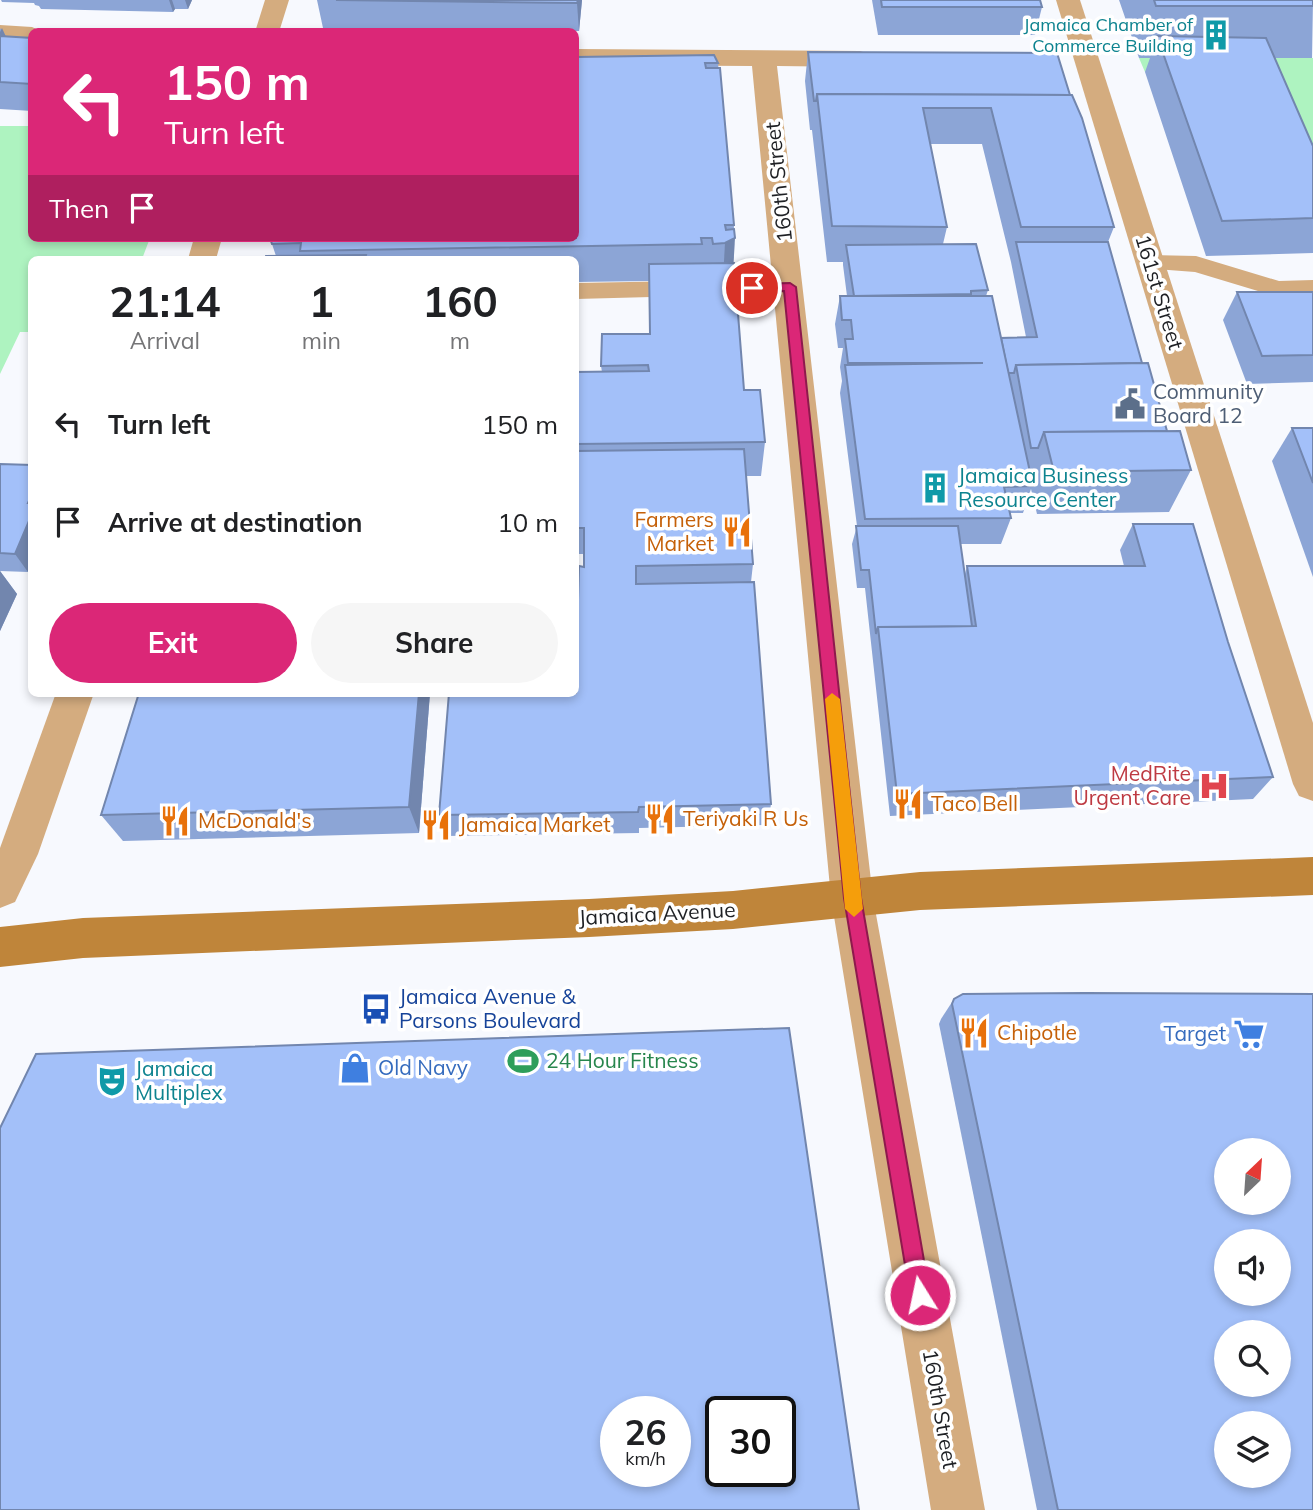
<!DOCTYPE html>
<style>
:root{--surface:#fff;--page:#f6f6f6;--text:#202124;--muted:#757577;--accent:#db2777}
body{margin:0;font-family:Mulish,sans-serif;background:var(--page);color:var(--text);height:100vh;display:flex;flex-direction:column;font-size:26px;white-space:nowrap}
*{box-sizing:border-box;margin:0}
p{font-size:23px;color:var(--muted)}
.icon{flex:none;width:38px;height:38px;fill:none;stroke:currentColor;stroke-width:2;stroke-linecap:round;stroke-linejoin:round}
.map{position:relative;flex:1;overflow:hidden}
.sheet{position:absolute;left:28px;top:256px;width:551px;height:441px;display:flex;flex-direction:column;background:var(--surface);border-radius:10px;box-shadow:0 4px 10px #0003}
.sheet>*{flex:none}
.top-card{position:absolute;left:28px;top:28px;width:551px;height:214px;border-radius:10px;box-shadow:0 4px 10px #0003;background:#db2777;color:#fff;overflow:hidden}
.needle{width:46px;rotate:25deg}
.fabs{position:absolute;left:1214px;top:1138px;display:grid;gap:14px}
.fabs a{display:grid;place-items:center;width:77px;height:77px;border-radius:50%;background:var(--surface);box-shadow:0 4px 10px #0003;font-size:35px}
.speed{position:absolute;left:600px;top:1396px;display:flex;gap:14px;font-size:35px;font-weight:700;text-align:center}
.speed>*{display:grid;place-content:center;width:91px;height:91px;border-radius:50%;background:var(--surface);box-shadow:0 4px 10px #0003;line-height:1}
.speed small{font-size:18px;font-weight:400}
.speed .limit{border:4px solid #111;border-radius:10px;background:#fff;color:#111}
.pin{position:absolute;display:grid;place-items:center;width:60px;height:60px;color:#fff;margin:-30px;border:4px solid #fff;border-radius:50%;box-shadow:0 2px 7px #0007}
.me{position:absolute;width:77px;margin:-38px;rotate:350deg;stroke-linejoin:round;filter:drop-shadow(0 0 5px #0008)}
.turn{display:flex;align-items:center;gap:24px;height:147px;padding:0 21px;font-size:32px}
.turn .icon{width:91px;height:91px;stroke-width:2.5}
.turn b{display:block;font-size:49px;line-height:60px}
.then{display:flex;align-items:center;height:66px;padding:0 21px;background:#0003;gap:14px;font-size:26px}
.eta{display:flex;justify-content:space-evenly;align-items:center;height:119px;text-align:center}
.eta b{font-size:42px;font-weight:700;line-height:49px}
.cta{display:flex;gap:14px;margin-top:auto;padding:14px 21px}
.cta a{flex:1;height:80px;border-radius:42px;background:var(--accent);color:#fff;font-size:28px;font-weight:700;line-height:80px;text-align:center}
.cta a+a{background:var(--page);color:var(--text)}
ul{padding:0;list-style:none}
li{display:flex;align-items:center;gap:21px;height:98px;padding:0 21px}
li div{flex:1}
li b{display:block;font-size:26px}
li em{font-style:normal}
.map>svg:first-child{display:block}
.green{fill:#aef3c0}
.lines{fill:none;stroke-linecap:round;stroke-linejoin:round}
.service{fill:#d4ac7f;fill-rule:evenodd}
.minor{fill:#d4ac7f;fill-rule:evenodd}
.tertiary{fill:#d4ac7f;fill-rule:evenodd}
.secondary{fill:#bf853a;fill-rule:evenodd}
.wall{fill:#8ca5d6;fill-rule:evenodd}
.shaded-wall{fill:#7286ae}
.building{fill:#a3c0f9;stroke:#7286ae;stroke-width:2;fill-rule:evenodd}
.route{fill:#db2777;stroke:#8e194d;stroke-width:2}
.slow{fill:#f59e0b}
.labels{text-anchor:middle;stroke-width:7;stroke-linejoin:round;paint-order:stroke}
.far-culture-label{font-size:18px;fill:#0d838f;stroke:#fff;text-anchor:end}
.street-label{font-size:21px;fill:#1e2024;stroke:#fff}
.service-label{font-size:21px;fill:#4e5e75;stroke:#fff;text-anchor:start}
.culture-label{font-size:21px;fill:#0d838f;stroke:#fff;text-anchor:start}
.food-label{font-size:21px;fill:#c56008;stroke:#fff;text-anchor:start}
.health-label{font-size:21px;fill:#be3a42;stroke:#fff;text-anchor:end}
.transit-label{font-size:21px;fill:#164399;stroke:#fff;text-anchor:start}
.shop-label{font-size:21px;fill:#366cbe;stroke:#fff;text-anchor:end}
.leisure-label{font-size:21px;fill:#27864d;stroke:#fff;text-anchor:start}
</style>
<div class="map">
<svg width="1313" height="1510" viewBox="0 0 1313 1510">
<rect width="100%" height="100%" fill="#f7f9fe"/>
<g class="green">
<polygon points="1139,58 1313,58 1313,152 1251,74 1145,72"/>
<polygon points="0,126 31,126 32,238 150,238 142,259 32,259 31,332 20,332 0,374"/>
</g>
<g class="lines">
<g class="service">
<polygon points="1150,255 1196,256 1279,281 1313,280 1313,296 1278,297 1195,272 1142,268 1138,263 1142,258"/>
<polygon points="790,279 799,281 802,287 799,293 576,299 576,283"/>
</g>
<g class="minor">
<polygon points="1056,0 1080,0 1313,723 1313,801 1299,796 1293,784"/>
<polygon points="0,25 32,27 43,32 32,32 32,41 0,39"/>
<polygon points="576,49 860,51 869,54 873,59 869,64 860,67 777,66 873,898 985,1510 931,1510 831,898 752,66 576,65"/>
</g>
<g class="tertiary">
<polygon points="265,0 289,0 279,32 255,32"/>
<polygon points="194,238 222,238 216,259 188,259"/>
<polygon points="56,693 94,693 38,854 15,902 0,908 0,848"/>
</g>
<polygon class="secondary" points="1313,857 1313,895 920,910 733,929 589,937 83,958 0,967 0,927 83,918 589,899 733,891 920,872"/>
</g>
<g class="wall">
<polygon points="1,0 192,0 188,9 175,9 173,12 41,9 39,6 35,5 34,3 2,2"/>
<polygon points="317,0 582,0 579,31 323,28"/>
<polygon points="872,0 1040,0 1042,7 1035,35 878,35"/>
<polygon points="1119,0 1313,0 1312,58 1275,58 1313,146 1313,253 1206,256 1145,72 1150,58 1139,58"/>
<polygon points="0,28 6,36 32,38 32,111 0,109"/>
<path d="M808 52 1070 95 1114 227 1108 242 1142 363 1167 431 1191 470 1169 512 1037 514 1031 489 1023 513H1010L1011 518 1001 544H960L965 574 967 566H1124L1120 550 1133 524 1228 642 1273 777 1253 799 890 816 865 588H857L852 544 857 526 840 393 842 381 840 367 843 348H838L835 324 840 296H847L843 265V262H827L812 130H810L805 81ZM930 144H982L1011 262 1026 337 1001 338 986 296 988 290 943 244 947 227Z"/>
<polygon points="576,57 718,63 734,225 733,263 744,390 765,442 761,476 746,476 753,564 751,582 771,804 768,825 639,828 639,833 446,836 439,815 578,600 584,567 584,554 576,554 576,372 602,372 601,366 650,334 649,281 576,282 576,259 265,259 276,256 270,238"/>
<polygon points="1237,292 1313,292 1313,382 1247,384 1223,320"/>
<polygon points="1292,428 1313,428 1313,577 1272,461"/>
<polygon points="0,464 28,572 0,571 17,594 0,631"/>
<polygon points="139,693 430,693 419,833 123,841 101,815"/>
<polygon points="954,999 1313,1510 1037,1510 939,1024 941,1019"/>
</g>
<g class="shaded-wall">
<polygon points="169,0 172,0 175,9 173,12"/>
<polygon points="185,0 192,0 188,9"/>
<polygon points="578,0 582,0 579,31 577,3"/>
<polygon points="2,28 15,57 0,42 0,32"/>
<polygon points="735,238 733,273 723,279 725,243"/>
<polygon points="32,514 32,562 28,572 15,554"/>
<polygon points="0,571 17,594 0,631"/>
<polygon points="419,693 430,693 419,833 409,807"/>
</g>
<g class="building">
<polygon points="336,0 578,0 577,3"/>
<polygon points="881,0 1040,0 1042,7 882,7"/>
<polygon points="1154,0 1313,0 1313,6 1156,6"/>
<polygon points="0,36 32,38 32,84 0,82"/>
<polygon points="1157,36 1266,38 1313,146 1313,218 1222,221"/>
<polygon points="808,52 1057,53 1070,95 817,94 816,101 814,101"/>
<polygon points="714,55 718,63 705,63 706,68 720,68 734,225 725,225 726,230 734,229 735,238 725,243 713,244 712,238 701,238 702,244 300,251 301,243 272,244 270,238 576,238 576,57"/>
<polygon points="817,94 1072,95 1082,118 1114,227 1021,227 991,108 923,108 947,227 832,226"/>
<polygon points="1016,242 1108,242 1142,363 1016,365 1014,373 1008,373 1001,338 1037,337"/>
<polygon points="976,244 988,290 971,291 971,294 854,296 846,245"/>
<polygon points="366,255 365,259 265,259 266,256"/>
<polygon points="734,263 744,390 760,390 765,442 576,444 576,372 649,371 648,365 601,366 602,334 650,334 649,264"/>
<polygon points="1237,292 1313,292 1313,355 1262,356"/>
<polygon points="840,296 992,296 1033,486 1004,487 1011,518 865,519 845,365 983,363 848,363 845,339 853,339 851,320 842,320"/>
<polygon points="1148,363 1167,431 1044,432 1038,448 1031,448 1016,365"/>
<polygon points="1292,428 1313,428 1313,483"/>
<polygon points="1180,431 1191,470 1054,472 1044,432"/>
<polygon points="744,449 753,564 636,566 636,584 754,582 771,804 639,807 638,812 439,815 449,693 576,693 576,600 578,600 579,566 584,567 584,528 576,528 576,451"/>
<polygon points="0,464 32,465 32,494 28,503 32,503 32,514 15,554 0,553"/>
<polygon points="1133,524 1193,524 1228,642 1273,777 897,794 878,627 976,626 967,566 1145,566"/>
<polygon points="856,526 958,526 972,626 878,627 876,634 869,570 861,570"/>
<polygon points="139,693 419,693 409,807 101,815"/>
<path d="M1085 993 1313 994V1510H1058L952 1004 954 999 963 994ZM1227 1150H1279V1202H1227ZM1227 1241H1279V1293H1227ZM1227 1332H1279V1384H1227ZM1227 1423H1279V1475H1227Z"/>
<path d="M789 1028 859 1510H0V1128L36 1054ZM616 1412H676V1472H616ZM721 1412H780V1472H721Z"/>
</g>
<polygon class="route" points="790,283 796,287 861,898 930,1295 927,1302 920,1305 913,1302 910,1295 844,898 784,291 752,292 746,288 752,284"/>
<polygon class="slow" points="832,693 840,699 863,909 854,917 845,909 825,699"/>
<defs>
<g id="building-bare" transform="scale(2.415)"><path d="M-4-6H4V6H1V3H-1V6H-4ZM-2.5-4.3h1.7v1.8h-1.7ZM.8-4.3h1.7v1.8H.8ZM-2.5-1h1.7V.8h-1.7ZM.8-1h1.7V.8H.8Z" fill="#0f9aa8" stroke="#fff" stroke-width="2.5" paint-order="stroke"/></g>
<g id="civic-bare" transform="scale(2.415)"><path d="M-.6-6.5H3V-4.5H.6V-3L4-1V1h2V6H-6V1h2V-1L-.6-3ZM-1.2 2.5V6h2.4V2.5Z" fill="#5c6f8a" stroke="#fff" stroke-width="2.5" paint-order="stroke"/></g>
<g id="restaurant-bare" transform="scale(2.415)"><path d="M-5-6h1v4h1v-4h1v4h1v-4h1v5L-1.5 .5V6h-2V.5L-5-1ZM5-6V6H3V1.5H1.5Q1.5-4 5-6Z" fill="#e8710a" stroke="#fff" stroke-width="2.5" paint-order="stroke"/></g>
<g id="hospital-bare" transform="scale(2.415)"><path d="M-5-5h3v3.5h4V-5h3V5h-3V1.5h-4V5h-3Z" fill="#e0444e" stroke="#fff" stroke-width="2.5" paint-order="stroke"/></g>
<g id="bus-bare" transform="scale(2.415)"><path d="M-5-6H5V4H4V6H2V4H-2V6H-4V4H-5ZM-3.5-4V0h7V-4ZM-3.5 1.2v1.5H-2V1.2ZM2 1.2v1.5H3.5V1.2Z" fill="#1a4fb4" stroke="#fff" stroke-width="2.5" paint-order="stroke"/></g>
<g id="supermarket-bare" transform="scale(2.415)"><path d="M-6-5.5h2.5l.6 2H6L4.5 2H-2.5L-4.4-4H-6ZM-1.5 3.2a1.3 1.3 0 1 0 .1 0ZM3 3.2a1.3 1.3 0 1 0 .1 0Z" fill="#3f7fe0" stroke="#fff" stroke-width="2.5" paint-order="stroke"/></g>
<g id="stadium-bare" transform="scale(2.415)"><path d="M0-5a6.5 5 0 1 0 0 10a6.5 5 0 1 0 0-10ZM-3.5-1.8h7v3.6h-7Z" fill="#2e9e5b" stroke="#fff" stroke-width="2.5" paint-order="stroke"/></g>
<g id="shop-bare" transform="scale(2.415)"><path d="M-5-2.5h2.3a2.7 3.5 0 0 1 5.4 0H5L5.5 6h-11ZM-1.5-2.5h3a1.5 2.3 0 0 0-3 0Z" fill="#3f7fe0" stroke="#fff" stroke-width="2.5" paint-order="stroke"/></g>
<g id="theatre-bare" transform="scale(2.415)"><path d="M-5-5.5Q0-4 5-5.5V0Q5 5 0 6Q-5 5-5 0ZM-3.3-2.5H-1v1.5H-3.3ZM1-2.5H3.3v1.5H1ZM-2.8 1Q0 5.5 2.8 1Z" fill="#0f9aa8" stroke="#fff" stroke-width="2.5" paint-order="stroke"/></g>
</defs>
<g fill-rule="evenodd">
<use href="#building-bare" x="1216" y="35"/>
<use href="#civic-bare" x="1130" y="404"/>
<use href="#building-bare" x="935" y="488"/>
<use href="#restaurant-bare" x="737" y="532"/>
<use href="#hospital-bare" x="1214" y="786"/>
<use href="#restaurant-bare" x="908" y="804"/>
<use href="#restaurant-bare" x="660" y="819"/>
<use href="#restaurant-bare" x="175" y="821"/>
<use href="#restaurant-bare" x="436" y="825"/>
<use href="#bus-bare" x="376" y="1009"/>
<use href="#restaurant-bare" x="974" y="1033"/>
<use href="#supermarket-bare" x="1249" y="1034"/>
<use href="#stadium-bare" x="523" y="1061"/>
<use href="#shop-bare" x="355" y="1068"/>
<use href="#theatre-bare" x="112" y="1081"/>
</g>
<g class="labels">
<g class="far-culture-label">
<text x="1193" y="31">Jamaica Chamber of<tspan x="1193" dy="21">Commerce Building</tspan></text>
</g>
<g class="street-label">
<text transform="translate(779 182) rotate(-96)" y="7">160th Street</text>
<text transform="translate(1159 292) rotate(73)" y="7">161st Street</text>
<text transform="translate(657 914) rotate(-3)" y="7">Jamaica Avenue</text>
<text transform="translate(940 1409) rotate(80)" y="7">160th Street</text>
</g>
<g class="service-label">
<text x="1153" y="399">Community<tspan x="1153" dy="24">Board 12</tspan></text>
</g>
<g class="culture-label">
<text x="958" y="483">Jamaica Business<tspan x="958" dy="24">Resource Center</tspan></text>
<text x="135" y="1076">Jamaica<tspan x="135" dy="24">Multiplex</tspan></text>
</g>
<g class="food-label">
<text x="714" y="527" text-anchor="end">Farmers<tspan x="714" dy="24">Market</tspan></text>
<text x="931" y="811">Taco Bell</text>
<text x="683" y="826">Teriyaki R Us</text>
<text x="198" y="828">McDonald's</text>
<text x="459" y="832">Jamaica Market</text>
<text x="997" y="1040">Chipotle</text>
</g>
<g class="health-label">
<text x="1191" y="781">MedRite<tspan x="1191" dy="24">Urgent Care</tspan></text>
</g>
<g class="transit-label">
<text x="399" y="1004">Jamaica Avenue &amp;<tspan x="399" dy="24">Parsons Boulevard</tspan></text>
</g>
<g class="shop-label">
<text x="1226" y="1041">Target</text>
<text x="378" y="1075" text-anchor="start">Old Navy</text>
</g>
<g class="leisure-label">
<text x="546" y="1068">24 Hour Fitness</text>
</g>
</g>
</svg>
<div class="fabs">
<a><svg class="needle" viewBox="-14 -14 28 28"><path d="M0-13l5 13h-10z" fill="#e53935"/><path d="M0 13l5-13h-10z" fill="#757577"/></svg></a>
<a><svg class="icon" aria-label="sound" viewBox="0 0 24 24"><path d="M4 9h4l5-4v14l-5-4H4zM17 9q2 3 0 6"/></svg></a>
<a><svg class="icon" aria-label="search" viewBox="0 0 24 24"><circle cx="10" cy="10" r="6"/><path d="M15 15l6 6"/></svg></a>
<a><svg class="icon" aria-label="layers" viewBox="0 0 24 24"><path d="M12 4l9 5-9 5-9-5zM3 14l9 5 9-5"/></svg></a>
</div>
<div class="speed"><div>26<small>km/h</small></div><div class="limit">30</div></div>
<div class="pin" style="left:752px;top:288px;background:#d93025"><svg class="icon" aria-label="arrive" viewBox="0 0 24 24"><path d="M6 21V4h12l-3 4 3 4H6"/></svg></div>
<svg class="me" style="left:920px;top:1295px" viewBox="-20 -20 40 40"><circle r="17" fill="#db2777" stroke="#fff" stroke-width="3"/><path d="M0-11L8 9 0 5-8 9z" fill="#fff"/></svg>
<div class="top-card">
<div class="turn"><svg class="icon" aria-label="left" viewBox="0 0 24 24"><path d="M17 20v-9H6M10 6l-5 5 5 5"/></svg><div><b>150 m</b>Turn left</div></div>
<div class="then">Then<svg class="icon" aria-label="arrive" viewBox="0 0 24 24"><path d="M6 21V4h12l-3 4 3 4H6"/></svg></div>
</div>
<section class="sheet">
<div class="eta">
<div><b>21:14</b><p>Arrival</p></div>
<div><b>1</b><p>min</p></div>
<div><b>160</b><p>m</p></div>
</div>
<ul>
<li><svg class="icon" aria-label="left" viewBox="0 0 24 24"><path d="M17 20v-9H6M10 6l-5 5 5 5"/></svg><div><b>Turn left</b></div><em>150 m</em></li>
<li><svg class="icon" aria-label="arrive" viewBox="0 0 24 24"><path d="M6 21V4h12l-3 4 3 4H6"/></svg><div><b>Arrive at destination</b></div><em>10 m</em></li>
</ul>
<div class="cta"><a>Exit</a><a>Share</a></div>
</section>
</div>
